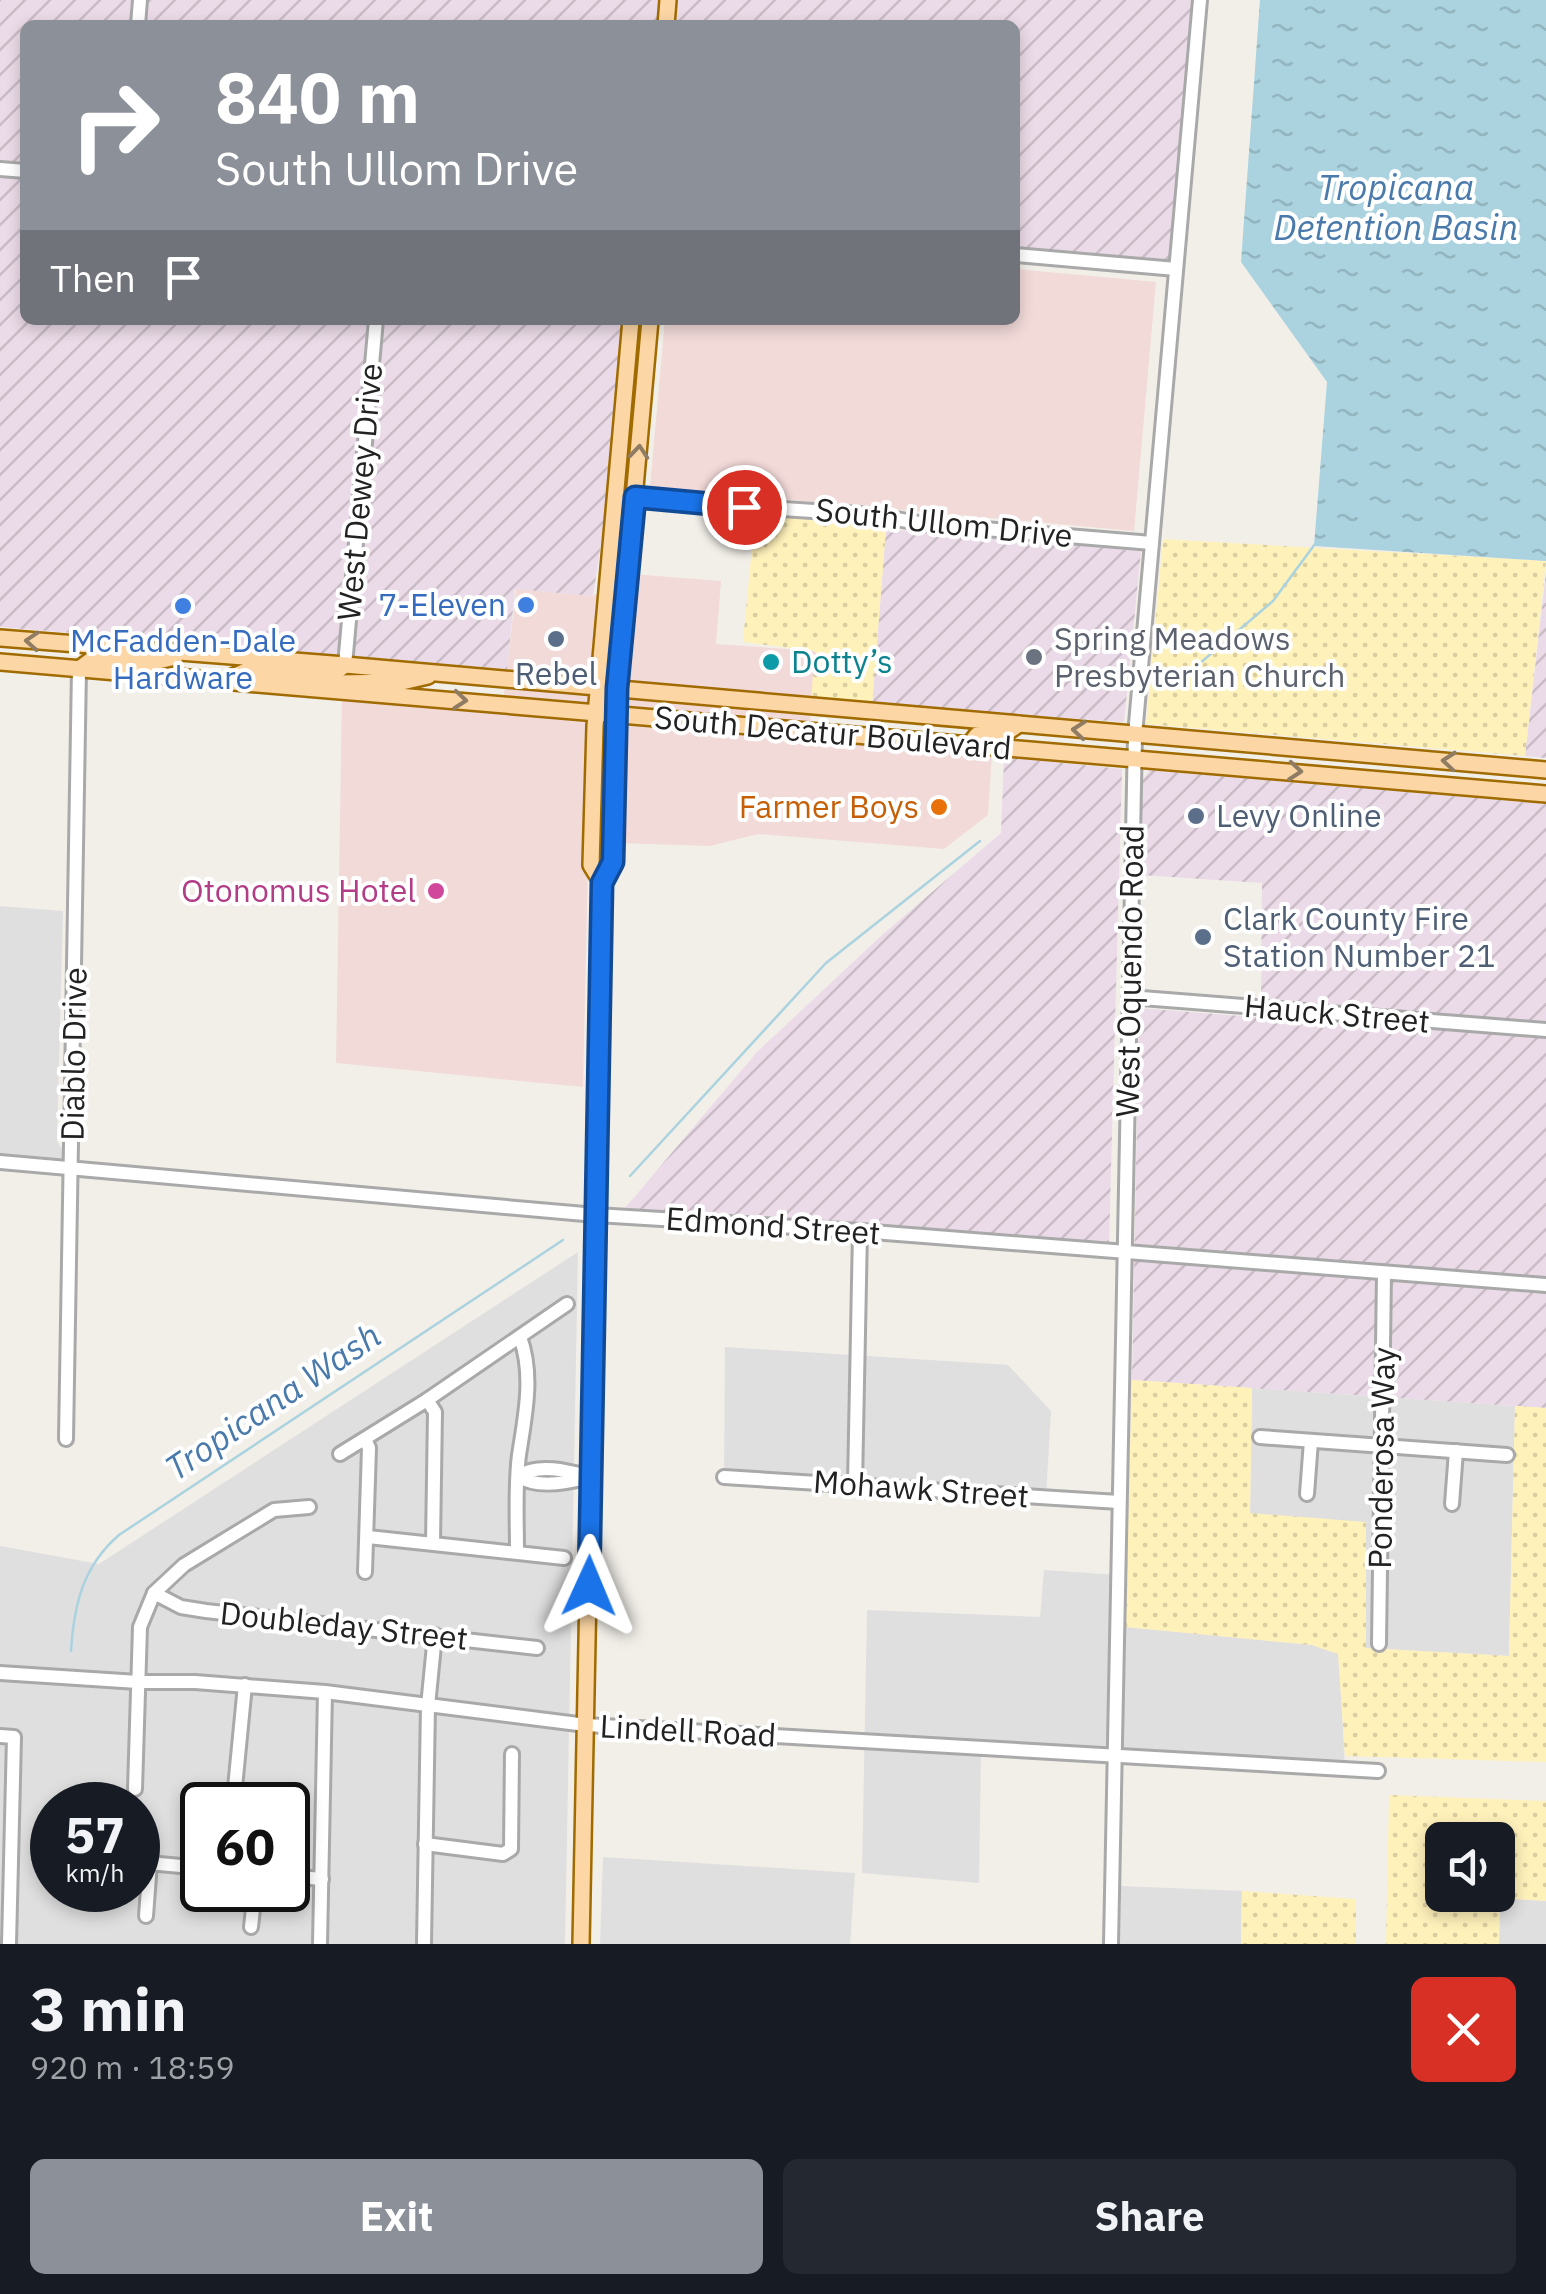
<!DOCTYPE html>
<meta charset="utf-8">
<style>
:root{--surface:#171b24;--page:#242831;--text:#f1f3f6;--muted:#9ea1a6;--accent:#8c9099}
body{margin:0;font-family:"IBM Plex Sans",sans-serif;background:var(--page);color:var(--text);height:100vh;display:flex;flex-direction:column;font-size:38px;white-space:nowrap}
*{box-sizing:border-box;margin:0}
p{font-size:32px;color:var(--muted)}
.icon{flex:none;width:55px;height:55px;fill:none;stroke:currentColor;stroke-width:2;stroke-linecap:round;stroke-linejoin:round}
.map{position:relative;height:1944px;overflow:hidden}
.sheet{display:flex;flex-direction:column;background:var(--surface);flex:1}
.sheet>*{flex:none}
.banner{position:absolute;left:20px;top:20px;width:1000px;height:305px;border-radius:15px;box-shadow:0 5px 15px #0003;background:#8c9099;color:#fff;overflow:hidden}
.buttons{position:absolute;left:1425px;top:1822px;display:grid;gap:20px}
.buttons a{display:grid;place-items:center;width:90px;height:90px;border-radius:15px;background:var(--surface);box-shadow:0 5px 15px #0003;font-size:50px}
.speed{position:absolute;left:30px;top:1782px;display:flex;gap:20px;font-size:50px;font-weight:700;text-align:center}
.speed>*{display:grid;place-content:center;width:130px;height:130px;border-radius:50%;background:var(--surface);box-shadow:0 5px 15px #0003;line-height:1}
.speed small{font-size:25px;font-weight:400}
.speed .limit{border:5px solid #111;border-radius:15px;background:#fff;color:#111}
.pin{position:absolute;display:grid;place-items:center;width:85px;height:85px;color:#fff;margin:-42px;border:5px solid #fff;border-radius:50%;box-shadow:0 2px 10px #0007}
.me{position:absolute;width:110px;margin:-55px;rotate:1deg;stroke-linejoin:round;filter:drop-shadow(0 0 8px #0008)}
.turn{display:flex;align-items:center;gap:35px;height:210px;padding:0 30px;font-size:45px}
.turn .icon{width:130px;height:130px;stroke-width:2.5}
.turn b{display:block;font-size:70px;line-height:85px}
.then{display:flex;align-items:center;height:95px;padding:0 30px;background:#0003;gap:20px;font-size:38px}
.round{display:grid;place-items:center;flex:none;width:105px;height:105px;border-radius:15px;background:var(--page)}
.head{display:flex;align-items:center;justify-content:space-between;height:170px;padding:0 30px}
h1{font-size:60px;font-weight:700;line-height:75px}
.cta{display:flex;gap:20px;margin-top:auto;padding:20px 30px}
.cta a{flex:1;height:115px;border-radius:15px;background:var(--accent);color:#fff;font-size:40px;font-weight:700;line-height:115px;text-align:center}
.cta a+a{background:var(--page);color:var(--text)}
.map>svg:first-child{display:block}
.residential{fill:#e0dfdf;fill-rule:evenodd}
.commercial{fill:#f2dad9}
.industrial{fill:url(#industrial-furrows)}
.sand{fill:url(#sand-dots);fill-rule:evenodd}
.water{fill:url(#water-ripples)}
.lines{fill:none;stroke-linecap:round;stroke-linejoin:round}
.stream{stroke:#aad3df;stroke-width:2.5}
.minor-casing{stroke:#a9a9a9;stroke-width:18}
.major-casing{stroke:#a06b00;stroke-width:20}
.minor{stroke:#fff;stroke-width:12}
.major{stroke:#fcd6a4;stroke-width:15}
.oneway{stroke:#8f7c63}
.route-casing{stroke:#114b97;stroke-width:25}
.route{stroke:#1a73e8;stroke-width:18}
.shop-dot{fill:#3f7fe0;stroke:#fff;stroke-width:4}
.service-dot{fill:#5c6f8a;stroke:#fff;stroke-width:4}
.worship-dot{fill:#6b7280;stroke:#fff;stroke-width:4}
.culture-dot{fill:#0f9aa8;stroke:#fff;stroke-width:4}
.food-dot{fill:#e8710a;stroke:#fff;stroke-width:4}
.hotel-dot{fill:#d1479c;stroke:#fff;stroke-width:4}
.labels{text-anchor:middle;stroke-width:8;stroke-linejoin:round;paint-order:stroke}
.street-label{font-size:32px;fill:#222;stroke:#fff}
.shop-label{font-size:32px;fill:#366cbe;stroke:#fff;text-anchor:end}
.worship-label{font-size:32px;fill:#5b616d;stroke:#fff;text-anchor:start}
.culture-label{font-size:32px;fill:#0d838f;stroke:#fff;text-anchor:start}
.service-label{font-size:32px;fill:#4e5e75;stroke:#fff;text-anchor:start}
.food-label{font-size:32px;fill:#c56008;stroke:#fff;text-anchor:end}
.hotel-label{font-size:32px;fill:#b23c85;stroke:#fff;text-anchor:end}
.water-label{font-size:35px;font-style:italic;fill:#4a7aab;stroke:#fff}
</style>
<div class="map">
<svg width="1546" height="1944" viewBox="0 0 1546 1944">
<defs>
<pattern id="industrial-furrows" width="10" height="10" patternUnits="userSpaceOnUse" patternTransform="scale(2.5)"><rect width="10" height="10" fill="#ebdbe8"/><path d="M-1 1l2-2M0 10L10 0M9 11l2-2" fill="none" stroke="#c9bcc7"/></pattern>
<pattern id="sand-dots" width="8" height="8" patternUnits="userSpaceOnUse" patternTransform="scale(2.5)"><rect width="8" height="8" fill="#fff1ba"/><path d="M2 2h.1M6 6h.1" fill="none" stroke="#dacea0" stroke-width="1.8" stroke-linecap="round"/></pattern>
<pattern id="water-ripples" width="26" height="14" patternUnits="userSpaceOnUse" patternTransform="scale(2.5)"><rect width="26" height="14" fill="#aad3df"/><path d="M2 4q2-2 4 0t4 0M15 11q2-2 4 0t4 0" fill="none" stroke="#92b5bf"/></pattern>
</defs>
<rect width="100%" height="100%" fill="#f2efe9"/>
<g class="residential">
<polygon points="0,906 63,911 57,1141 72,1167 0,1162"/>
<path d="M578 1252 565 1944H0V1546L99 1564ZM52 1805H138V1890H52ZM202 1805H288V1890H202Z"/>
<polygon points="725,1347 1008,1365 1051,1411 1046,1497 724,1477"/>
<polygon points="1252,1388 1515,1406 1509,1656 1366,1648 1250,1514"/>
<polygon points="1044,1570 1118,1575 1117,1626 1313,1645 1339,1654 1345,1769 981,1748 979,1883 862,1873 867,1610 1040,1617"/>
<polygon points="603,1857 855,1873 850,1944 600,1944"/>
<polygon points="1121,1886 1242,1891 1241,1944 1120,1944"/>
<polygon points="1500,1898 1546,1901 1546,1944 1499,1944"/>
</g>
<g class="commercial">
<polygon points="1015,269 1156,282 1134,531 650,487 665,320 1015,320"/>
<polygon points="631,574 721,581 716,644 816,651 809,737 992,754 988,815 944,849 758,834 710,846 619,843 623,721 591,719 583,1087 336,1063 342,696 502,711 516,589 593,596"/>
</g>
<g class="industrial">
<polygon points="0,0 1200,0 1176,269 1015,255 1015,25 25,25 25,320 635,320 593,596 515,589 507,669 0,627"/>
<polygon points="886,529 1141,551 1124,722 872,705"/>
<polygon points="1546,572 1546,758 1525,756"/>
<polygon points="1004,757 1122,769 1109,1244 620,1214 757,1052 882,935 1001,833"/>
<polygon points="1150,770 1546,804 1546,1408 1132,1380 1139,1008 1393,1028 1392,1010 1261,1000 1262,883 1141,875 1142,780"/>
</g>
<g class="sand">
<polygon points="756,504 886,529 872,705 811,700 815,651 743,642"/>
<polygon points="1163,539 1546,561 1525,756 1146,724"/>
<polygon points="1132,1380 1252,1388 1250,1513 1366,1522 1366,1648 1509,1656 1515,1406 1546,1408 1546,1762 1345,1756 1338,1654 1312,1645 1125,1627"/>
<path d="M1389 1795 1546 1801V1901L1500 1898 1499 1944H1386ZM1498 1840V1895H1442V1840Z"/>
<polygon points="1242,1891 1356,1899 1356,1944 1241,1944"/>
</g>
<polygon class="water" points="1260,0 1546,0 1546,561 1314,546 1327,382 1241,262"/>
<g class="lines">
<g class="stream">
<polyline points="1172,687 1273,601 1315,544"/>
<polyline points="630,1176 826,963 980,841"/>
<path d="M71 1651C74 1604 83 1566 119 1535L563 1240"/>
</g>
<g class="minor-casing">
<g id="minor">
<polyline points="138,25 140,0"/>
<polyline points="0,169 25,171"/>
<polyline points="1015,255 1176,269"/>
<polyline points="616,498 874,515 924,524 1152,543"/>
<polyline points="345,665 376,320"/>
<polyline points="1129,997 1546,1030"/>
<polyline points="0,1162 596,1215 860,1231 1546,1285"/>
<polyline points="427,1400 435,1412 433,1543"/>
<polyline points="1260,1437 1507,1455"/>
<polyline points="66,1439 79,669"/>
<polyline points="365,1439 369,1448 365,1572"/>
<polyline points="340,1454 427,1400 567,1304"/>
<path d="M518 1476C539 1463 568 1471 591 1477"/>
<path d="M518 1476C537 1489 567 1483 588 1477"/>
<polyline points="724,1477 1119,1502"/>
<polyline points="855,1484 860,1231"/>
<polyline points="1307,1494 1311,1441"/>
<polyline points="1452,1504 1456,1451"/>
<polyline points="368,1537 564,1558"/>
<path d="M517 1551C517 1520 515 1486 519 1455 525 1416 534 1375 520 1337"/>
<polyline points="154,1593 181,1607 206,1611 537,1648"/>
<polyline points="1379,1644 1384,1273"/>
<polyline points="0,1673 138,1682 195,1682 325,1692 586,1725 1378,1771"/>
<polyline points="0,1736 14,1737 9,1944"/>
<polyline points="135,1789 140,1627 154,1593 184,1565 274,1510 309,1507"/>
<polyline points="234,1798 245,1685"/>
<polyline points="425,1844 503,1854 511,1849 512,1754"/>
<polyline points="138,1862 202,1868"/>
<polyline points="288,1876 322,1879"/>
<polyline points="146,1916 150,1863"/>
<polyline points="251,1927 255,1890"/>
<polyline points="320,1944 325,1692"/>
<polyline points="424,1944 428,1706 435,1635"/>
<polyline points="1111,1944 1135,735 1200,0"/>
</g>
</g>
<g class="major-casing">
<g id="major">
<polyline points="666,25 668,0"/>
<polyline points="0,638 345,665 1546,770"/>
<polyline points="0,662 1546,794"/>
<polyline points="79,669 94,658 154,662 175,657"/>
<polyline points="228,679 246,671 330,676 345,665"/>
<polyline points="337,683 402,682 428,676"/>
<polyline points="970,744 977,735 1003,735 1019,724"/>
<polyline points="602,883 591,865 595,726 631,320"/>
<polyline points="581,1944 602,883 613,862 617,688 650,320"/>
</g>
</g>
<use href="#minor" class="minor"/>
<use href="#major" class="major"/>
</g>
<defs><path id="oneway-chevron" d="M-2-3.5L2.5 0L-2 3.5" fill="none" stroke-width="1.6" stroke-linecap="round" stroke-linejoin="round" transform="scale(2.5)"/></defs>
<g class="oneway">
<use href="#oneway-chevron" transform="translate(639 452) rotate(-85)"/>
<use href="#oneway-chevron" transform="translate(32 641) rotate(-176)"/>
<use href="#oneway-chevron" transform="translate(460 700) rotate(5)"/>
<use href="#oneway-chevron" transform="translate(1079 730) rotate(-175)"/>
<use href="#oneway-chevron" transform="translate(1449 761) rotate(-175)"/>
<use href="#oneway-chevron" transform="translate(1295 771) rotate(5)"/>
</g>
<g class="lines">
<g class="route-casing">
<polyline id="route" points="589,1586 602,883 613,862 617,688 635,497 744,507"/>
</g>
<use href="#route" class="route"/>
</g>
<g class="shop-dot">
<circle cx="526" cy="605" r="10"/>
<circle cx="183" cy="606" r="10"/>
</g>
<g class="service-dot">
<circle cx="556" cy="639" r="10"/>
<circle cx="1196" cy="816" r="10"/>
<circle cx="1203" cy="937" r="10"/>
</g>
<circle class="worship-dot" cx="1034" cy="657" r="10"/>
<circle class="culture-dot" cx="771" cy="662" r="10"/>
<circle class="food-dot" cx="939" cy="807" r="10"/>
<circle class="hotel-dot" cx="436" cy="891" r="10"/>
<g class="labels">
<g class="street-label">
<text transform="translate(360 492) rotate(-85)" y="11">West Dewey Drive</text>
<text transform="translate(944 523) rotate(6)" y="11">South Ullom Drive</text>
<text transform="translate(833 733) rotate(5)" y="11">South Decatur Boulevard</text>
<text transform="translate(1130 971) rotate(-89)" y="11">West Oquendo Road</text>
<text transform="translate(1337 1014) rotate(5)" y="11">Hauck Street</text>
<text transform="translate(74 1054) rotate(-89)" y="11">Diablo Drive</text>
<text transform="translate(773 1226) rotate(4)" y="11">Edmond Street</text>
<text transform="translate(1382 1458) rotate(-89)" y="11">Ponderosa Way</text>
<text transform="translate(921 1489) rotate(4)" y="11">Mohawk Street</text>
<text transform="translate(344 1626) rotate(6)" y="11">Doubleday Street</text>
<text transform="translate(688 1731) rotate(3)" y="11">Lindell Road</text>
</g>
<g class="shop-label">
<text x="506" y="616">7-Eleven</text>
<text x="183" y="652" text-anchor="middle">McFadden-Dale<tspan x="183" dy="37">Hardware</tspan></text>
</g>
<g class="worship-label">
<text x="1054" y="650">Spring Meadows<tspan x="1054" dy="37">Presbyterian Church</tspan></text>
</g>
<g class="culture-label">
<text x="791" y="673">Dotty’s</text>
</g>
<g class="service-label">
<text x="556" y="685" text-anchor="middle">Rebel</text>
<text x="1216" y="827">Levy Online</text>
<text x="1223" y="930">Clark County Fire<tspan x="1223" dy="37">Station Number 21</tspan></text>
</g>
<g class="food-label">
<text x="919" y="818">Farmer Boys</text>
</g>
<g class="hotel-label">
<text x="416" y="902">Otonomus Hotel</text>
</g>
<g class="water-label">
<text x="1396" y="200">Tropicana<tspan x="1396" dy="40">Detention Basin</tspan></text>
<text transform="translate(273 1402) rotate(-34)" y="12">Tropicana Wash</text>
</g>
</g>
</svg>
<div class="buttons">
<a><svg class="icon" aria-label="sound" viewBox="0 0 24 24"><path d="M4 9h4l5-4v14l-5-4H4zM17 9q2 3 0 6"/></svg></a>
</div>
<div class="speed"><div>57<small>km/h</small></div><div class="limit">60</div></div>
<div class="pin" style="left:744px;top:507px;background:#d93025"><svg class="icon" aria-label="arrive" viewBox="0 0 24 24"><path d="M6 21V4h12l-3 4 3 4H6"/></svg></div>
<svg class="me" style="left:589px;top:1586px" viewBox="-20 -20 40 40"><path d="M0-17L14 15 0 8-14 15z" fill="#1a73e8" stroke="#fff" stroke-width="4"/></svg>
<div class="banner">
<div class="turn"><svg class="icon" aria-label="right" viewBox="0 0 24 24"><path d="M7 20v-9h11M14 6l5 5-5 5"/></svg><div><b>840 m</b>South Ullom Drive</div></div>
<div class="then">Then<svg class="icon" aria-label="arrive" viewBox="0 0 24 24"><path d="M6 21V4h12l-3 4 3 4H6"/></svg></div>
</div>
</div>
<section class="sheet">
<div class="head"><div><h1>3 min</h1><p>920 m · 18:59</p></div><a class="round" style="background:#d93025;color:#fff"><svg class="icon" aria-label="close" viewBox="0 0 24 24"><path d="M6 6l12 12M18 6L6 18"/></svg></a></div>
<div class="cta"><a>Exit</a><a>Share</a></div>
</section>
